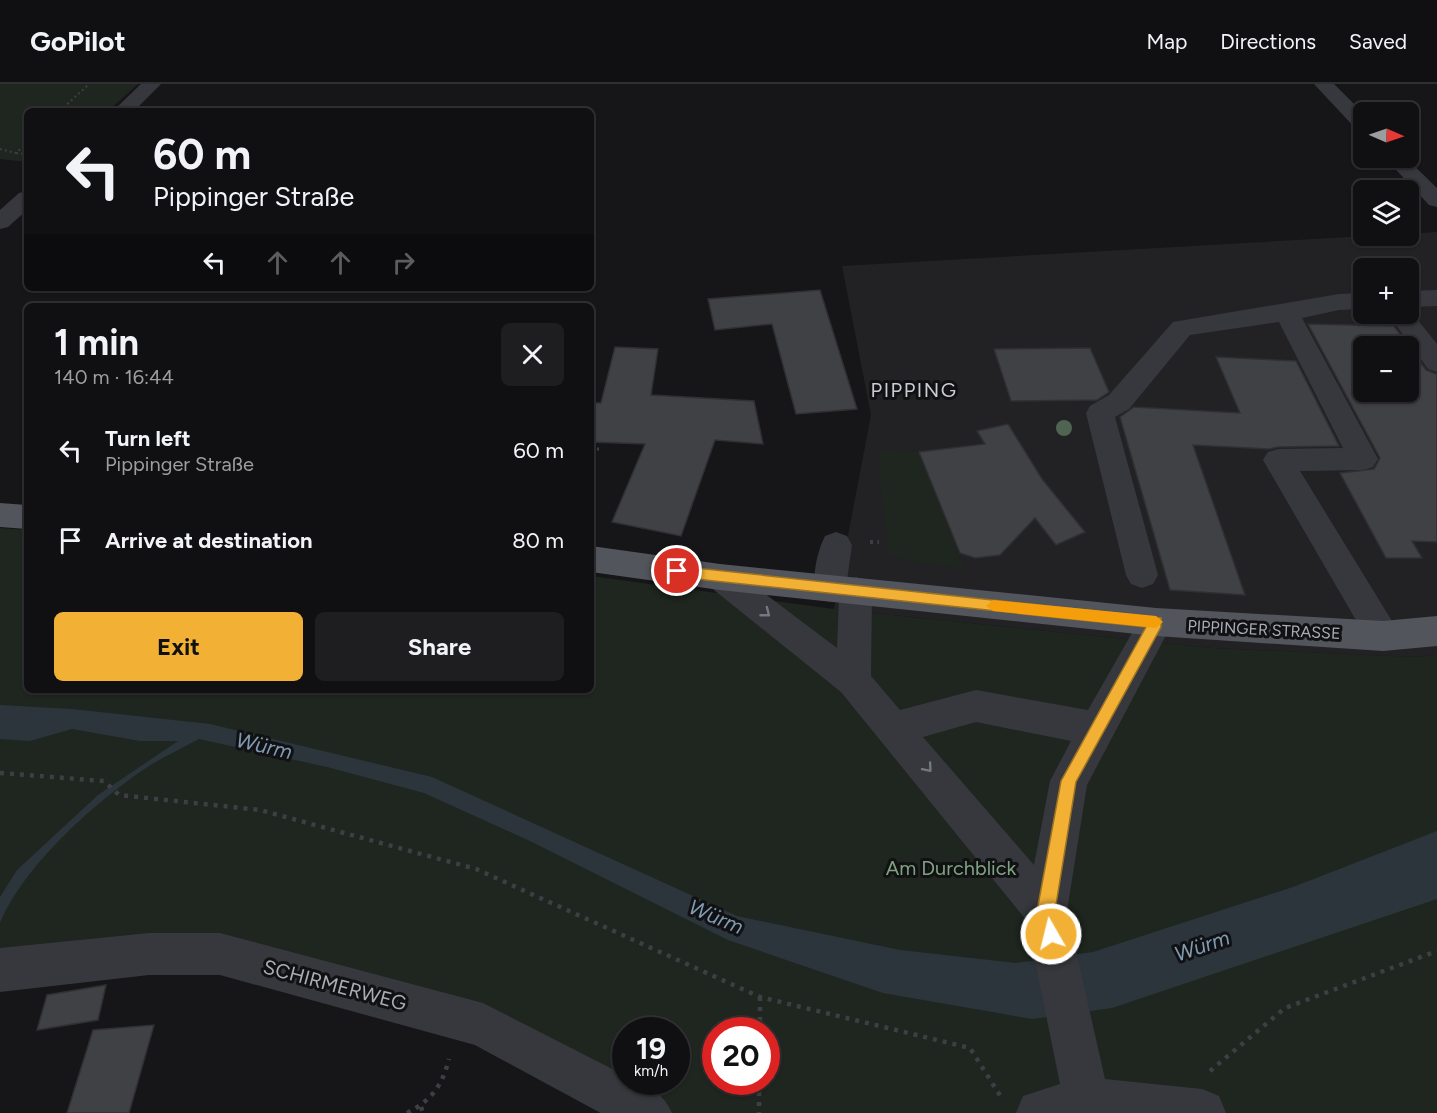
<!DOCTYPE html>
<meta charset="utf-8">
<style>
:root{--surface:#101012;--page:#1e1e20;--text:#f1f3f6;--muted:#9c9d9f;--line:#303032;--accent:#f2b134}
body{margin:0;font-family:Figtree,sans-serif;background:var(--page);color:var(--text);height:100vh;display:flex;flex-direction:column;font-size:22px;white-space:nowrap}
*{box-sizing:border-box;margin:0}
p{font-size:20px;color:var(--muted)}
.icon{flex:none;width:33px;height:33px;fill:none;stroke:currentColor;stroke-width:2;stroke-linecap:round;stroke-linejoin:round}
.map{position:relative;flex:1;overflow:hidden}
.details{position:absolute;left:24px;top:219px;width:570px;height:390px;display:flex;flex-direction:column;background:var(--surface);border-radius:9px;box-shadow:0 2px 4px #0004,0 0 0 2px var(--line)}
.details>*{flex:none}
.banner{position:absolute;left:24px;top:24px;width:570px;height:183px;border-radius:9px;box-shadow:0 2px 4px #0004,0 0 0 2px var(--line);background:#101012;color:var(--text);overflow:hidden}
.needle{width:39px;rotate:92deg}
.tools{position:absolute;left:1353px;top:18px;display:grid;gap:12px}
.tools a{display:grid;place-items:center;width:66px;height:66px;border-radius:9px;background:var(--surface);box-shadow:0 2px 4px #0004,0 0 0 2px var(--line);font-size:30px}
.speed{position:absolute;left:612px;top:933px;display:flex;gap:12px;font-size:30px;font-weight:700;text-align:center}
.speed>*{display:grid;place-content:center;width:78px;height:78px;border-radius:50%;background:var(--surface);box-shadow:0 2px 4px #0004,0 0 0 2px var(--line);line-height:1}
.speed small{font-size:15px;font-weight:400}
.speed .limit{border:9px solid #d22;background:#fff;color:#111}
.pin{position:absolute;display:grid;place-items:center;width:51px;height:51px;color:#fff;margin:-26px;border:3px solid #fff;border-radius:50%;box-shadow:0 2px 6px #0007}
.me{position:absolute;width:66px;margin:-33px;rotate:352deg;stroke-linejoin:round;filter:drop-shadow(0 0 4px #0008)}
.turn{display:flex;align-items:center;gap:21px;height:126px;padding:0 30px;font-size:27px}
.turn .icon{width:78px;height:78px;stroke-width:2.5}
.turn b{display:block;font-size:42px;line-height:51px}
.lanes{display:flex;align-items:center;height:57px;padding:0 30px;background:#0003;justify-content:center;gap:30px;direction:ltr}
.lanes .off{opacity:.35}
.round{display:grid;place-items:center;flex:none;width:63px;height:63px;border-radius:9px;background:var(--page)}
.head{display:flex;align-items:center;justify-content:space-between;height:102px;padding:0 30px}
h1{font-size:36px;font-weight:700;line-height:45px}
.cta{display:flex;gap:12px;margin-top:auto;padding:12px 30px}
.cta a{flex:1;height:69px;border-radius:9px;background:var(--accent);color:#111;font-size:24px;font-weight:700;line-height:69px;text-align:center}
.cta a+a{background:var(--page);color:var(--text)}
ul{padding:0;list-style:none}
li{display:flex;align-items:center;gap:18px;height:90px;padding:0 30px}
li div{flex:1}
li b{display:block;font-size:22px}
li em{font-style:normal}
header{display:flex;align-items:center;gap:36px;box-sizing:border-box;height:84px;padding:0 30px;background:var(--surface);border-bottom:2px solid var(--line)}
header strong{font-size:28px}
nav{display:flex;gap:33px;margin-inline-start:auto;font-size:21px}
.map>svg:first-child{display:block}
.built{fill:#222225;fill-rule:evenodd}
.green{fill:#1e261f;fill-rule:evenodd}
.water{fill:#2c353c}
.building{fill:#404145;stroke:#303034;stroke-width:1.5;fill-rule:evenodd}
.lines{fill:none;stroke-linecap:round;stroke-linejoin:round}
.path-far3{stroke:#3d3f44;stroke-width:2;stroke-dasharray:2 3;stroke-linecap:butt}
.path-far2{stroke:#3d3f44;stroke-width:3;stroke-dasharray:2 4;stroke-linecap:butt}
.path-far1{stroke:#3d3f44;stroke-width:4;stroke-dasharray:3 4.5;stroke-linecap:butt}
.path{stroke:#3d3f44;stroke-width:4.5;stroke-dasharray:4 6;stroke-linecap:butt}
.minor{fill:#37383d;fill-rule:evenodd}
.major{fill:#53555c;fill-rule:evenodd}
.tree{fill:#506452}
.oneway{stroke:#757881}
.route{fill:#f2b134;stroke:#9d7322;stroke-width:1.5}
.slow{fill:#f59e0b}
.labels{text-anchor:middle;stroke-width:6;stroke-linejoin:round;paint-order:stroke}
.street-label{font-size:16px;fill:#a8adb8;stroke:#111113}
.quarter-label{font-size:20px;letter-spacing:1.5px;fill:#c9ccd4;stroke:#111113}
.near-park-label{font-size:20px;fill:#7fa381;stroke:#111113}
.near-street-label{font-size:20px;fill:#a8adb8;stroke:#111113}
.near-water-label{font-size:21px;font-style:italic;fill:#7f9bb3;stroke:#111113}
</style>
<header>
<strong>GoPilot</strong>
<nav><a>Map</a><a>Directions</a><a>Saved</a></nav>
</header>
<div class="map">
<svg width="1437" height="1029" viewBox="0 0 1437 1029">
<rect width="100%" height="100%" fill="#161618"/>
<path class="built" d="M1437 148V571L1415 573 1212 564 834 525 871 331 842 182ZM1364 184H1408V230H1364ZM1364 262H1408V308H1364Z"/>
<g class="green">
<polygon points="0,0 138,0 108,27 27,27 27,78 0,75"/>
<polygon points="880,366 919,368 965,485 910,477 889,470 880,398"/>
<path d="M0 444 27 446V606H591V492L834 525 1212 564 1415 573 1437 571V1029H600L473 960 199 883 0 902ZM626 946H676V998H626ZM716 946H766V998H716Z"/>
</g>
<path class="water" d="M0 621 72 625 210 640 432 693 737 832 900 866 1016 879 1093 868 1293 803 1437 747V815L1112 924 1032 935 883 909 728 856 530 757 424 709 327 683 199 655C181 665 160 674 143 686 92 721 24 782 0 839V813L17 786 98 711 178 657H140L72 645 30 657 0 655Z"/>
<g class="building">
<polygon points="820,206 857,325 796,330 772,240 715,246 708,215"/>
<path d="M1308 240 1394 242 1426 286 1437 290V458L1412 457 1422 474H1386L1340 389 1374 385 1380 374ZM1364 262H1408V308H1364Z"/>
<polygon points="615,263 658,265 651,311 754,317 763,360 715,356 681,452 612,438 645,360 591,358 591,319 601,319"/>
<polygon points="1090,264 1109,308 1097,316 1011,317 994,265"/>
<polygon points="1216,273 1296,277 1339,362 1278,363 1269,365 1193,361 1245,511 1170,506 1120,333 1134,323 1240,329"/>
<polygon points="1008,340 1042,395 1085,448 1056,461 1035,434 1000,471 975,474 960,469 919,368 985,360 977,347"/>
<polygon points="106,901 98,936 37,946 47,911"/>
<polygon points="154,941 129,1029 67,1029 93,946"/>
</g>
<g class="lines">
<g class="path-far3">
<polyline points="60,27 89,0"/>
<polyline points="0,65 16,69 27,59"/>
<polyline points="16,69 27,70"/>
</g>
<polyline class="path-far2" points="591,365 601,365"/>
<polyline class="path-far1" points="870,458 879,458"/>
<g class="path">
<polyline points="0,689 104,697 119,711 260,726 476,785 760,913 970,964 1001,1013"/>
<polyline points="760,913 760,946"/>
<polyline points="1210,987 1285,924 1437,867"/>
<polyline points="759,998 759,1029"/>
<polyline points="421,1023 423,1029"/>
<path d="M407 1029C432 1016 442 1002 449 975"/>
</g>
<g class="minor">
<polygon points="141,0 161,0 134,27 113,27"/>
<polygon points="1314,0 1334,0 1364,30 1364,48 1357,46"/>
<polygon points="1385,74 1406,74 1437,104 1437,123 1429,121"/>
<polygon points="27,107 27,126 8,143 0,145 0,126 19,109"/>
<polygon points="1437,206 1437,222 1408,223 1408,207"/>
<polygon points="1364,209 1364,225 1339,226 1302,234 1378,375 1373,383 1363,386 1300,387 1395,542 1400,552 1395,562 1383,567 1371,562 1263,376 1268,368 1278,365 1343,364 1279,238 1190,251 1129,325 1115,333 1158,491 1153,500 1142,504 1131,500 1126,491 1086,329 1090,322 1109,311 1173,238 1339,210"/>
<polygon points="1408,224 1437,260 1437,288 1428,285 1388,230 1408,230"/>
<path d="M836 448 847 452 852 461 847 496 856 493 868 497 872 507 871 592 900 626 976 606 1088 626 1144 528 1156 524 1168 528 1173 538 1087 701 1067 827 1105 995 1202 1005 1219 1012 1226 1029H1016L1023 1012 1060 1000 1027 837 841 608 709 502 704 493 709 484 720 480 731 484 837 564 839 514 830 518 818 514C810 497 817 468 825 452ZM976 638 1071 657 1050 697 1034 781 923 653Z"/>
<path d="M149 849H220L483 919 626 992V998C647 998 664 1010 672 1029H601L475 961 220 891H149L0 908V864Z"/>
</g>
<g class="major">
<polygon points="0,419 27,421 27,445 0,443"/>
<polygon points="591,462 720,480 1156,524 1383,537 1437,532 1437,562 1383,567 1156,552 720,506 591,488"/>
</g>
</g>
<circle class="tree" cx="1064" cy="344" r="8"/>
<defs><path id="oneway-chevron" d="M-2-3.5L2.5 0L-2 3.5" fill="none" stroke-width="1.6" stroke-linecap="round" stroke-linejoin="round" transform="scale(1.5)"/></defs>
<g class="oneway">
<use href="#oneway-chevron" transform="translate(766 529) rotate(38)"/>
<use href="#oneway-chevron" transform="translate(928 684) rotate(50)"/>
</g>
<polygon class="route" points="677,482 1161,534 1161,543 1076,698 1055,827 1060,850 1057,856 1051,859 1045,856 1037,827 1061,697 1146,543 677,493 670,487"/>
<polygon class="slow" points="993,516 1156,532 1163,538 1156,544 993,527 986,522"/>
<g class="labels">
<g class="street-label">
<text transform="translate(1264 545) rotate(3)" y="6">PIPPINGER STRASSE</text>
</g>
<g class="quarter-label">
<text x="914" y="313">PIPPING</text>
</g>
<g class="near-park-label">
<text x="951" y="791">Am Durchblick</text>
</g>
<g class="near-street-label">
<text transform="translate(335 901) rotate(15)" y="7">SCHIRMERWEG</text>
</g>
<g class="near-water-label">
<text transform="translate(264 662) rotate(13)" y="7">Würm</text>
<text transform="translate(716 833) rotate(23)" y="7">Würm</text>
<text transform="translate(1202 862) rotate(-19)" y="7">Würm</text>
</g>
</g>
</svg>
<div class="tools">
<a><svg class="needle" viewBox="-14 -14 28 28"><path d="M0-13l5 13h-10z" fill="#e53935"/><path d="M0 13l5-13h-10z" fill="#9c9d9f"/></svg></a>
<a><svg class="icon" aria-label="layers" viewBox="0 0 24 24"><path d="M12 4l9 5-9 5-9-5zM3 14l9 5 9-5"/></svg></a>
<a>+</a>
<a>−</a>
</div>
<div class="speed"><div>19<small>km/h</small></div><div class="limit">20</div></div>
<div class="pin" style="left:677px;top:487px;background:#d93025"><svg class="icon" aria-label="arrive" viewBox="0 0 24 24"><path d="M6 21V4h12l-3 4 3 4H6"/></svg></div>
<svg class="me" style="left:1051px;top:850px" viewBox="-20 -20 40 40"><circle r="17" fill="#f2b134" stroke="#fff" stroke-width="3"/><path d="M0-11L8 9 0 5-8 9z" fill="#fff"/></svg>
<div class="banner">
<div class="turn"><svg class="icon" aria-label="left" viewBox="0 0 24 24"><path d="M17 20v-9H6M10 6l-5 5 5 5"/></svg><div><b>60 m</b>Pippinger Straße</div></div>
<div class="lanes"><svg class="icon" aria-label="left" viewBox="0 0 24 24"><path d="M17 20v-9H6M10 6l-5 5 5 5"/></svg><svg class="icon off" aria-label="ahead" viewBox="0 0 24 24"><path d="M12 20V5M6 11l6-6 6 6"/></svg><svg class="icon off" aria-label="ahead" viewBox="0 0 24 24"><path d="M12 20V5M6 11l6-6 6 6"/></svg><svg class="icon off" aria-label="right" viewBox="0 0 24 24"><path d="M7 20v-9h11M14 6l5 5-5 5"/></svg></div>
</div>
<section class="details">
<div class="head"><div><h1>1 min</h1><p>140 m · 16:44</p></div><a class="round"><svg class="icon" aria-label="close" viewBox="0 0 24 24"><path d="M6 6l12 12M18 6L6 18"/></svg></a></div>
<ul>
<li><svg class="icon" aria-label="left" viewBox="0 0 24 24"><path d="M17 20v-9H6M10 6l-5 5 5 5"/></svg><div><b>Turn left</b><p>Pippinger Straße</p></div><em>60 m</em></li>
<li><svg class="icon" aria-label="arrive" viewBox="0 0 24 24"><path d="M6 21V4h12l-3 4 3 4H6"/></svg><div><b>Arrive at destination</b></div><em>80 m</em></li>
</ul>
<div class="cta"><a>Exit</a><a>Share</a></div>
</section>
</div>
